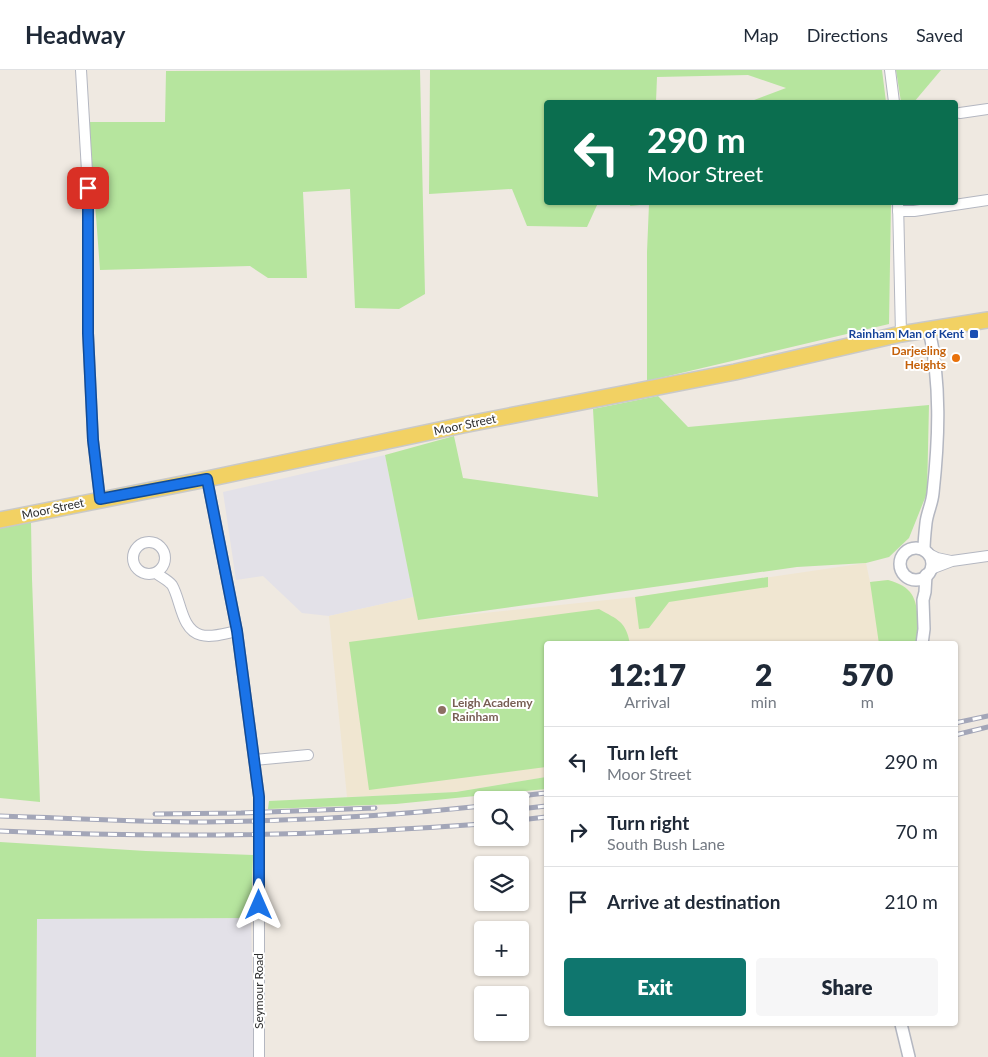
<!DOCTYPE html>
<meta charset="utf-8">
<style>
:root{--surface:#fff;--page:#f6f6f7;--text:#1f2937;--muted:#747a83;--line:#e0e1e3;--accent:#0f766e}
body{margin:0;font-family:Lato,sans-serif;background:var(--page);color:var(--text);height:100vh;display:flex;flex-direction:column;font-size:19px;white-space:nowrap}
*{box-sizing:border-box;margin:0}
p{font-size:16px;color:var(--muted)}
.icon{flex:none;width:28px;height:28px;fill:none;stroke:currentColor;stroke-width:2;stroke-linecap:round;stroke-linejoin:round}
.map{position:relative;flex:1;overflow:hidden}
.panel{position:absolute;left:544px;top:571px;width:414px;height:385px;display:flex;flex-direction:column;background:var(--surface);border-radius:5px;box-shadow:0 1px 4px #0004}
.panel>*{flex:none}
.top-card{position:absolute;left:544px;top:30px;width:414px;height:105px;border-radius:5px;box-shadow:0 1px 4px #0004;background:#0b6e4f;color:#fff;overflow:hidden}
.fabs{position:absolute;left:474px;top:721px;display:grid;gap:10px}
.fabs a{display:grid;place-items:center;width:55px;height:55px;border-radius:5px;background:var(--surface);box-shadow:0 1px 4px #0004;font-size:25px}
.pin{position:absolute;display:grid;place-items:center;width:42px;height:42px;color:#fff;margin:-21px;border-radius:10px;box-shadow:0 2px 8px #0006}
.me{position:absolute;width:55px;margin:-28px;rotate:0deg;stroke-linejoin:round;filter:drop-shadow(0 0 4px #0008)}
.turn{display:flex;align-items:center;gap:18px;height:105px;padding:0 20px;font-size:22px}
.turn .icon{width:65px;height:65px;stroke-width:2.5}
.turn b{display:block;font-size:35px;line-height:42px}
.eta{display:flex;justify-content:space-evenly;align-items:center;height:85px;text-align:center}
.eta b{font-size:30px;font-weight:800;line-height:35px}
.action{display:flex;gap:10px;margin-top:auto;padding:10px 20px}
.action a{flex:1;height:58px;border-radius:5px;background:var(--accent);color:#fff;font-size:20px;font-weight:800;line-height:58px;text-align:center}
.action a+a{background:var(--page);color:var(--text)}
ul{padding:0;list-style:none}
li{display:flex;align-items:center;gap:15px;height:70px;padding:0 20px;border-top:1px solid var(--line)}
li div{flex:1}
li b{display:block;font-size:19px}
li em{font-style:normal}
header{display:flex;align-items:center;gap:30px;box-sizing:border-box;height:70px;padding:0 25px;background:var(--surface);border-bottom:1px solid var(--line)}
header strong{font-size:24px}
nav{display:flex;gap:28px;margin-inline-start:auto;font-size:18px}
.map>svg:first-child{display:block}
.industrial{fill:#e3e1e8}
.education{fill:#f0e6d1}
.green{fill:#b6e59e}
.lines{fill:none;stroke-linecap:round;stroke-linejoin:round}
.minor-casing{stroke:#b4b7c1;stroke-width:12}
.tertiary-casing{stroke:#b4b7c1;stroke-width:14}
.primary-casing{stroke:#c9c9c9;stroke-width:18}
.minor{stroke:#fff;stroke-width:10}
.tertiary{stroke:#fff;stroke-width:11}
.primary{stroke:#f2d163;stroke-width:15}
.rail-casing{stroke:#a3a6b8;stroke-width:5}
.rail{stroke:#fff;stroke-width:3;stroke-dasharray:9;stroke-linecap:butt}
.minor-bridge-casing{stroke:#b4b7c1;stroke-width:12;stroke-linecap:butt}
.minor-bridge{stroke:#fff;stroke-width:10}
.route-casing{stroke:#114b97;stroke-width:12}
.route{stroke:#1a73e8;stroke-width:9}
.transit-dot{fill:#1a4fb4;stroke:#fff;stroke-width:2}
.food-dot{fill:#e8710a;stroke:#fff;stroke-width:2}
.education-dot{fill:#8d6e63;stroke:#fff;stroke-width:2}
.labels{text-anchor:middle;stroke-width:4;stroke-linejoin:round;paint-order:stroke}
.transit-label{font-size:12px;font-weight:bold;fill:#164399;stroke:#fff;text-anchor:end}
.food-label{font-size:12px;font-weight:bold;fill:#c56008;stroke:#fff;text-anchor:end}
.street-label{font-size:12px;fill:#2e2e2e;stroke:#fff}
.education-label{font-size:12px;font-weight:bold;fill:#785e54;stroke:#fff;text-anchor:start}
</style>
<header>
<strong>Headway</strong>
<nav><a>Map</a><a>Directions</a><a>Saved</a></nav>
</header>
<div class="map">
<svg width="988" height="987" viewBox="0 0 988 987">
<rect width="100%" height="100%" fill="#efe9e1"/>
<g class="industrial">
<polygon points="385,385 414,527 329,546 302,543 263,506 236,510 223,422"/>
<polygon points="251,848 254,987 36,987 37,849"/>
</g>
<polygon class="education" points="866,493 870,512 888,510 900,514 911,522 916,533 918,574 546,574 546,707 456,722 347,727 329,546 414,527 418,550 635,527"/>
<g class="green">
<polygon points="420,0 425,224 399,239 355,238 350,119 303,122 307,208 268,208 250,196 100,200 89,52 165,52 166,1"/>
<polygon points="430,0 882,0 886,32 749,32 786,18 748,5 657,7 656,32 546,32 546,132 598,133 587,157 527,156 512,119 429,124"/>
<polygon points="896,0 941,0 914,32 901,32"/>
<polygon points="631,133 891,133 889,254 647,311 647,182 649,134 630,136"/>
<polygon points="658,326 688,357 929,335 927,423 909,468 889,487 866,493 797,497 418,550 385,385 454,366 463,408 598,427 593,339"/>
<polygon points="31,452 32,509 40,732 0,728 0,458"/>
<polygon points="768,507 768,517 669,532 649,558 639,559 635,527"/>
<path d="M888 510C912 517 916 526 918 550 918 558 919 566 918 574H879L870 512Z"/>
<path d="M599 539C618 550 626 551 630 574H546V697L369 720 349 572Z"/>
<polygon points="546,707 546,719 396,734 268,739 269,731 456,722"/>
<polygon points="0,772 146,781 253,785 251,848 37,849 36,987 0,987"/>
</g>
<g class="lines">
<g class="minor-casing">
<g id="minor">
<polyline points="81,0 88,118 88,263 93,370 100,429"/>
<polyline points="890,0 894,32"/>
<polyline points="960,43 988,39"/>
<polyline points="898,132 901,264"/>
<polyline points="898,141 914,141 988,130"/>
<polyline points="207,409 237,561 259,727"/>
<circle cx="149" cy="488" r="16"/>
<polyline points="927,483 937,488 951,491"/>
<polyline points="931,499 952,491 988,486"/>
<path d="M156 503C161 507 168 510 172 515 181 530 181 560 201 565 212 568 226 563 237 561"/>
<polyline points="254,690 308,685"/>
<polyline points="259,987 259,783"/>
</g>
</g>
<g class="tertiary-casing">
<g id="tertiary">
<circle cx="916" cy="494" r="16"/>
<path d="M924 480C924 471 925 462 926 453 927 443 932 434 933 423 939 368 941 314 929 259"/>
<polyline points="922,574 924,559 923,530 925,522 926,505"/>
<polyline points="901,954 909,987"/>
</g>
</g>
<g class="primary-casing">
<polyline id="primary" points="0,450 207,409 463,355 735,302 901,264 988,250"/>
</g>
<use href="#minor" class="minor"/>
<use href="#tertiary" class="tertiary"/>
<use href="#primary" class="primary"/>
<g class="rail-casing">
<g id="rail">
<polyline points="955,653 988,646"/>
<polyline points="955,665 988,657"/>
<polyline points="485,730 546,723"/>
<polyline points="520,739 546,736"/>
<polyline points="155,744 241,743 375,738"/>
<path d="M0 746C68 748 137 752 205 752 298 751 391 746 482 736"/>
<polyline points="520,750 546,747"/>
<path d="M0 761C161 768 322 766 482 754"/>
</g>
</g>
<use href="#rail" class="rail"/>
<g class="minor-bridge-casing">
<polyline id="minor-bridge" points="259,727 259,783"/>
</g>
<use href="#minor-bridge" class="minor-bridge"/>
</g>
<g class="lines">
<g class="route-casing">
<polyline id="route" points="88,118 88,263 93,370 100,429 207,409 237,561 259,727 259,835"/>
</g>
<use href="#route" class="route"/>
</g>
<rect class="transit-dot" x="969" y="259" width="10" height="10" rx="2.5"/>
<circle class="food-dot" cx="956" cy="288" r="5"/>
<circle class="education-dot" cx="442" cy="640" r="5"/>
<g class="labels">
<g class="transit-label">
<text x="964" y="268">Rainham Man of Kent</text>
</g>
<g class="food-label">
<text x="946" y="285">Darjeeling<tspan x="946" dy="14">Heights</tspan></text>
</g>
<g class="street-label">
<text transform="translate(465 355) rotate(-12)" y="4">Moor Street</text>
<text transform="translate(53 439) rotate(-12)" y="4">Moor Street</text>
<text transform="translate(259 921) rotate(-90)" y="4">Seymour Road</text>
</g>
<g class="education-label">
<text x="452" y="637">Leigh Academy<tspan x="452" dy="14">Rainham</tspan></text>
</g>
</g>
</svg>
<div class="fabs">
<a><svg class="icon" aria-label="search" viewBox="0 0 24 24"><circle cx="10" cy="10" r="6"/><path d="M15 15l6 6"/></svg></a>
<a><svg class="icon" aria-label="layers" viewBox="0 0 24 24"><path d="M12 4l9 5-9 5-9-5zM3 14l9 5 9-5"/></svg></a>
<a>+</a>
<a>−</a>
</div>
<div class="pin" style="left:88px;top:118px;background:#d93025"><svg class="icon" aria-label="arrive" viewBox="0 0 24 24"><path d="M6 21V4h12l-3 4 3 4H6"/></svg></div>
<svg class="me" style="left:259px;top:835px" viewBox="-20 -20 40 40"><path d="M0-17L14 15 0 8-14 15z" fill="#1a73e8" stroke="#fff" stroke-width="4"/></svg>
<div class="top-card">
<div class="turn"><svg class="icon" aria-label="left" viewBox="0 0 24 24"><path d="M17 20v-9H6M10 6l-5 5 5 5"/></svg><div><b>290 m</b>Moor Street</div></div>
</div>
<section class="panel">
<div class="eta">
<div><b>12:17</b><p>Arrival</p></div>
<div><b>2</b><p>min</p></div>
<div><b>570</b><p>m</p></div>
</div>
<ul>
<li><svg class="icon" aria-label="left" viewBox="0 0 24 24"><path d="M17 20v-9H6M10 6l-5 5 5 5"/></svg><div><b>Turn left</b><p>Moor Street</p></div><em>290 m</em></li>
<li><svg class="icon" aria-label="right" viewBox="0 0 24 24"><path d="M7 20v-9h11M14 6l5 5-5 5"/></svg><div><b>Turn right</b><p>South Bush Lane</p></div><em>70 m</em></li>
<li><svg class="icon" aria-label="arrive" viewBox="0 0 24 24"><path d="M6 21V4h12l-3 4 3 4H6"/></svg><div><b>Arrive at destination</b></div><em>210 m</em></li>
</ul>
<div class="action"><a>Exit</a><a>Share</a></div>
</section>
</div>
